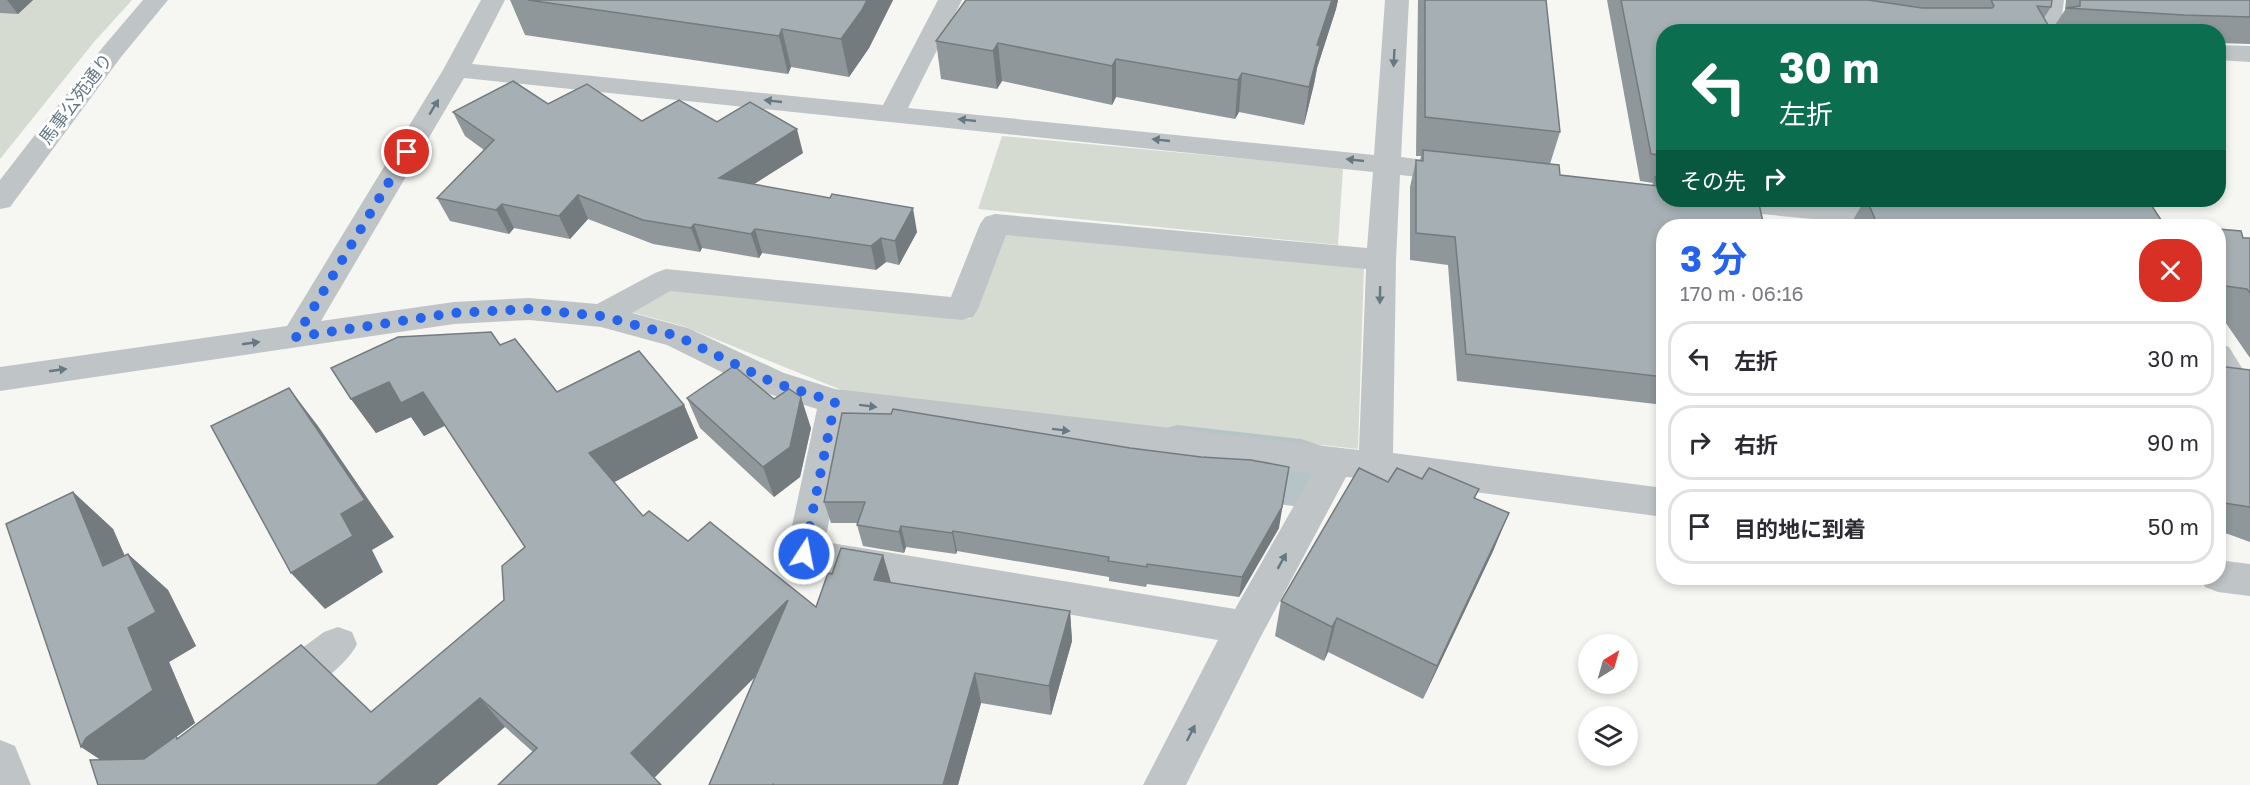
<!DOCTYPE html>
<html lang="ja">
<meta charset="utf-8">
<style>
:root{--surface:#fff;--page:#f2f2f3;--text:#2b2b33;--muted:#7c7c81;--line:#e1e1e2;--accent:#2563eb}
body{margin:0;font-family:"Golos Text","Noto Sans JP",sans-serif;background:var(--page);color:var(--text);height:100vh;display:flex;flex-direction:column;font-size:22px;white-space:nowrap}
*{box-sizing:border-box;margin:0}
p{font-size:20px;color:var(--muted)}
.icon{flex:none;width:33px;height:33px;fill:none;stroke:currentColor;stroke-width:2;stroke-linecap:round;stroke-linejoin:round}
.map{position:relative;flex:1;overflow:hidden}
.panel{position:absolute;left:1656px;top:219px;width:570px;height:366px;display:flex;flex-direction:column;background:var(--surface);border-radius:24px;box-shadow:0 3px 9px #0003}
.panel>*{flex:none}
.guide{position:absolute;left:1656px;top:24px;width:570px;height:183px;border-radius:24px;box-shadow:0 3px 9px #0003;background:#0b6e4f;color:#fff;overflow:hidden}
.needle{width:39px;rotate:37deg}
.buttons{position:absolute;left:1578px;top:634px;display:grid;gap:12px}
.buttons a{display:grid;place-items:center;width:60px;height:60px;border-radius:50%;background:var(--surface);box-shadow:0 3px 9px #0003;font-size:30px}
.pin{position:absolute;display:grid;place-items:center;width:51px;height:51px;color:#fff;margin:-26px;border:3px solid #fff;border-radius:50%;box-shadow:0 2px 6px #0007}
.me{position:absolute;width:66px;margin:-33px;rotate:11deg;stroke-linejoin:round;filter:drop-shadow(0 0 4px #0008)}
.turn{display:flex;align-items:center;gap:21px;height:126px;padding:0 24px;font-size:27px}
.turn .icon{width:78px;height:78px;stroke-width:2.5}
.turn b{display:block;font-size:42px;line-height:51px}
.then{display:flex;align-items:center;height:57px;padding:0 24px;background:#0003;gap:12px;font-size:22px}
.round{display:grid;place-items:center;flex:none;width:63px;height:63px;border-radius:24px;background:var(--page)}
.head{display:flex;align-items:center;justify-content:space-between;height:102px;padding:0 24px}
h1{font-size:36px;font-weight:700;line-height:45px;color:var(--accent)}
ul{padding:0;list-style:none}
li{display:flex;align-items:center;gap:18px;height:75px;margin:0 12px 9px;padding:0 12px;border:3px solid var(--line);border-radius:24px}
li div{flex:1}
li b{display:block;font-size:22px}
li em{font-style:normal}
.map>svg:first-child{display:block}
.green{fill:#d6dbd2}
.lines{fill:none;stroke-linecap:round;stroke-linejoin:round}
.river{fill:#b6c4c7;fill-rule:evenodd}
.minor{fill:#bfc4c7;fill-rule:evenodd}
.tertiary{fill:#bfc4c7;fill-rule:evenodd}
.wall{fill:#8f979b}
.shaded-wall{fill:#747b7e}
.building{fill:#a6b0b4;stroke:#747b7e;stroke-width:1.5}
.oneway{fill:#657984}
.route{stroke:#2563eb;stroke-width:10;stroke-dasharray:0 18}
.labels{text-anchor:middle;stroke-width:6;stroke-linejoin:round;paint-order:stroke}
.far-street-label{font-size:18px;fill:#657984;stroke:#fff}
</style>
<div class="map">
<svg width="2250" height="785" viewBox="0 0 2250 785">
<rect width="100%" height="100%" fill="#f6f6f3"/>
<g class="green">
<polygon points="0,0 132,0 94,42 0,159"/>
<polygon points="1002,136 1343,168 1338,245 978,209"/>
<polygon points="1006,234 1364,267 1358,449 849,393 683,326 627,311 668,290 970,319"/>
</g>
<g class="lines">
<polygon class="river" points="1177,425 1301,439 1331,449 1344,473 1331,497 1301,507 1177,491 1147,482 1135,458 1147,434"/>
<g class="minor">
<path d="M481 0H505L472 64 883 105 938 0H962L908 108 1374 155 1385 0H1409L1401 157 1469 166 1473 172 1469 178 1459 181 1400 175 1396 260 1393 453 1664 488V517L1376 479 1346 477 1259 640 1186 785H1143L1218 640 804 569 791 565 786 554 817 409 760 391 667 345 601 327 529 320 454 324 0 391V367L287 326 443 70ZM464 78 1373 172 1367 248 995 214 985 217 980 224 951 297 666 269 655 273 597 304 529 298 454 302 321 321ZM1006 235 1366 269 1359 450 835 389 784 373 688 328 632 313 670 291 962 320 973 317 978 309ZM849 416 1312 474 1235 609 825 542Z"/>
<polygon points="2040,0 2064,0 2060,32 2036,32"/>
<polygon points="2218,45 2250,46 2250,62 2218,60"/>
<polygon points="1695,200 1802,200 1980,216 1990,219 1995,226 1886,226 1709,209 1699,207"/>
<polygon points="2218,343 2229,347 2250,381 2250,423 2238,419 2218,384"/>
<polygon points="2218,560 2250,564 2250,596 2218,592 2205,587 2200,578 2218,578"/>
<path d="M338 627 352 632 357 644C347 666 305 696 282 704L268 699 262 686 268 673 324 632Z"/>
<polygon points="0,740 15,746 31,785 0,785"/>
</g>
<polygon class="tertiary" points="143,0 168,0 121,57 10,207 0,209 0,180 103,47"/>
</g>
<g class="wall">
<polygon points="0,0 33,0 18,14 0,13"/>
<polygon points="510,0 893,0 869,48 849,77 791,67 788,74 525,35"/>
<polygon points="966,0 1338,0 1336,9 1317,68 1314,84 1304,125 1239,112 1235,119 1116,97 1112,105 1002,81 997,89 941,79 936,41"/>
<polygon points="1418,0 1546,0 1560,132 1550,164 1560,175 1652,185 1653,183 1640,181 1607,0 2052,0 2051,7 2044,18 2051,31 2065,10 2066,0 2250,0 2250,44 2218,43 2218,32 1664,32 1664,200 1693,201 1712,200 1758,200 1664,226 1664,405 1457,381 1448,265 1410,260 1410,187 1416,160 1420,160 1421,156 1416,156"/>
<polygon points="548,104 642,121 717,122 803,153 754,184 917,232 899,265 886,262 876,270 762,253 759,258 702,248 700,252 653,244 588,219 570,239 514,228 509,234 450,221 437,198 484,150 465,136 453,112"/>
<polygon points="1841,200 2148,200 2163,223 2194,226 1851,226 1850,225 1863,203 1842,201"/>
<polygon points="2218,229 2243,238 2250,238 2250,358 2221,316 2218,316"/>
<polygon points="500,345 557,392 684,405 698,438 614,482 643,516 688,541 816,607 832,574 883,555 891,583 1070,611 1072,641 1051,715 981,703 958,785 709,785 756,675 654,778 533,752 505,727 101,760 73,492 113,529 125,556 128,554 168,590 196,646 169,662 195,723 176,737 178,738 371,712 504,600 525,547 445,426 424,436 411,417 376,433 351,399"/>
<polygon points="2218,366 2250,370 2250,542 2228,534 2218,532"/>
<polygon points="687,398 774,399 811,428 800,477 774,497 700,428"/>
<polygon points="842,413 1279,528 1239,597 1147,584 1146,587 1109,581 1109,577 957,551 956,554 906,547 904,553 863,546 857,525 858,523 831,523 824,502"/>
<polygon points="1422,479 1479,489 1475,498 1494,549 1423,699 1328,652 1324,661 1275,636 1281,601 1388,482"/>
</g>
<g class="shaded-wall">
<polygon points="7,0 33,0 18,14"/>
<polygon points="867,0 893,0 869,48 849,77 841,39"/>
<polygon points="1332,0 1338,0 1336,9 1317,68 1314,84 1304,125 1309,87 1317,45"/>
<polygon points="782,29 791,67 788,74 779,36"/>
<polygon points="998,43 1002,81 997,89 993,51"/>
<polygon points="1116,59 1116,97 1112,105 1112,66"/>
<polygon points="1242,73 1239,112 1235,119 1238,80"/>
<polygon points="797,129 803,153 726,202 719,178"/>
<polygon points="578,195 588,219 570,239 559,216"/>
<polygon points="502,204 514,228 509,234 496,210"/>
<polygon points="913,208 917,232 899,265 895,241"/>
<polygon points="694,224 702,248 700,252 691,228"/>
<polygon points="755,229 762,253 759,258 751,234"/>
<polygon points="881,238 886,262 876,270 871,246"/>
<polygon points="389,382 423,392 445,425 424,436 411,417 376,433 351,399"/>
<polygon points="289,388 318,426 394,537 372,550 383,572 325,609 291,573 341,514"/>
<polygon points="801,397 811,428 800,477 774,497 763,467"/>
<polygon points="684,405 698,438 607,486 589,453"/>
<polygon points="1289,467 1279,528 1239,597 1242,577"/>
<polygon points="73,492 113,529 144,601 103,566"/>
<polygon points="1509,513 1494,549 1423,699 1437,666"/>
<polygon points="901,526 906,547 904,553 899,532"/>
<polygon points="953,531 957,551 956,554 952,533"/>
<polygon points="128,554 168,590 196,646 169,662 195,723 176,737 213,764 128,778 81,747"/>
<polygon points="883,555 892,586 874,580"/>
<polygon points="788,600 801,631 651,781 631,753"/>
<polygon points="1070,611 1072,641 1051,715 1049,686"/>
<polygon points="1337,618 1328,652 1324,661 1332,627"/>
<polygon points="975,673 981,703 958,785 943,785"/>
<polygon points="480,698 505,727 437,785 376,785"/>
</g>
<g class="building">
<polygon points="528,0 867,0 862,10 841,39 782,29 779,36"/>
<polygon points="966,0 1332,0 1317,45 1320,46 1309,87 1242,73 1238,80 1116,59 1112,66 998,43 993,51 936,41"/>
<polygon points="1425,0 1546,0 1560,132 1425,117"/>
<polygon points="1621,0 1868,0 1922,8 1992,8 1994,6 1991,0 2052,0 2051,7 2037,6 2052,32 1664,32 1664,155 1651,154"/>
<polygon points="2080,0 2250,0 2250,17 2184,15 2066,8 2080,6"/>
<polygon points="513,81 548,104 587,84 642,121 679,100 717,122 750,102 797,129 719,178 830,198 832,194 913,208 895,241 881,238 871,246 755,229 751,234 694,224 691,228 643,220 578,195 559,216 502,204 496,210 437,198 494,140 453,112"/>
<polygon points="1423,150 1559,165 1560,175 1657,186 1655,177 1664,177 1664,200 1693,200 1693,201 1758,200 1764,226 1664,226 1664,377 1466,354 1455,237 1416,233 1416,160 1423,161"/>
<polygon points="1867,200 1889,200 1903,201 2148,200 2163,223 2194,226 1878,226"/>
<polygon points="2218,229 2241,231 2243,238 2250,238 2250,293 2247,289 2218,285"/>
<polygon points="491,332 500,345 515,339 557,392 639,351 684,405 589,453 643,516 649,511 688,541 710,522 816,607 828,573 832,574 841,548 883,555 874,580 1070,611 1049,686 975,673 943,785 773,785 774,784 772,785 709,785 788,600 631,753 661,785 498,785 537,748 480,698 376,785 98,785 90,760 144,759 176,736 177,739 301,645 371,712 504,600 502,566 525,547 423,392 401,403 389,382 351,399 331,368 398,337"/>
<polygon points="734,366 774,399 789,389 801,397 790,447 763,467 687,398"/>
<polygon points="2218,366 2250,370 2250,507 2218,502"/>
<polygon points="289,388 365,500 341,514 353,536 291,573 211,426"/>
<polygon points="893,409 1130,448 1201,457 1251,460 1289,467 1282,507 1242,577 1147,564 1147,567 1108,561 1109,557 953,531 952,533 901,526 899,532 857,525 865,502 824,502 842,413 891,414"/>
<polygon points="1359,468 1388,482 1397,468 1422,479 1429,468 1479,489 1474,498 1509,513 1437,666 1337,618 1332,627 1281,601"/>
<polygon points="73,492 103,566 128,554 156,612 128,628 153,690 86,738 81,747 6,524"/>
</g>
<defs><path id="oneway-solid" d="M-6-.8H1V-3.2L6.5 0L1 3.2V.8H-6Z" transform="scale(1.5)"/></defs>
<g class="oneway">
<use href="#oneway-solid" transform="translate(1394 58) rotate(93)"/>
<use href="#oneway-solid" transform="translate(773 101) rotate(-174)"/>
<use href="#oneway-solid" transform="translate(434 107) rotate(-59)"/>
<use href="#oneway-solid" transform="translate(967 120) rotate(-174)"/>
<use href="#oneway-solid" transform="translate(1161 140) rotate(-174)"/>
<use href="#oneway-solid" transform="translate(1355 160) rotate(-174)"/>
<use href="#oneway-solid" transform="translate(1380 295) rotate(91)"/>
<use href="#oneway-solid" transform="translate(251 343) rotate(-8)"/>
<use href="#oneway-solid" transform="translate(58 370) rotate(-8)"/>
<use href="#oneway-solid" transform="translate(868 406) rotate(7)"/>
<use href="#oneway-solid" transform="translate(1061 430) rotate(7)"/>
<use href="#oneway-solid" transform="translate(1282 561) rotate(-61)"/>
<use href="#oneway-solid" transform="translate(1191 733) rotate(-63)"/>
</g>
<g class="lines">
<polyline class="route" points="407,152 296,337 454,313 529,309 601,316 677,336 772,382 835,402 804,554"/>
</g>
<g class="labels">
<g class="far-street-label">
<text transform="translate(76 99) rotate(-53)" y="6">馬事公苑通り</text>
</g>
</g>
</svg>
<div class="buttons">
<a><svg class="needle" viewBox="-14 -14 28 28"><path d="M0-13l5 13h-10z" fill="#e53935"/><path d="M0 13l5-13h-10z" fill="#7c7c81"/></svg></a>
<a><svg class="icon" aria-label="layers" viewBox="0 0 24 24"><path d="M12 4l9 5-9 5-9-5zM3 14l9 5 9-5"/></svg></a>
</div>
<div class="pin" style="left:407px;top:152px;background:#d93025"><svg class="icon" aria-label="arrive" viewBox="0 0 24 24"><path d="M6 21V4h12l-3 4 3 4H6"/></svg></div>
<svg class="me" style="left:804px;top:554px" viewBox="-20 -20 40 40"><circle r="17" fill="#2563eb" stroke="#fff" stroke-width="3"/><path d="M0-11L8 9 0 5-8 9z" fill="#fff"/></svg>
<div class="guide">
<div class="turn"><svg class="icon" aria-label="left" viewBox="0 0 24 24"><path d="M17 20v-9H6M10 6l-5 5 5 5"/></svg><div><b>30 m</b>左折</div></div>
<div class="then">その先<svg class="icon" aria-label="right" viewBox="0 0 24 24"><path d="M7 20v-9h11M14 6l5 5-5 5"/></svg></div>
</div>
<section class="panel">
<div class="head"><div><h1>3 分</h1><p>170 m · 06:16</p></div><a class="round" style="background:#d93025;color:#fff"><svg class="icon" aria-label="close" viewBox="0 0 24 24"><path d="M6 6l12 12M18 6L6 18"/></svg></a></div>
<ul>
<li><svg class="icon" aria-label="left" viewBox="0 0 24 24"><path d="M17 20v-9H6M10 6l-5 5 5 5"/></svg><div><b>左折</b></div><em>30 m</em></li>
<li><svg class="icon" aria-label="right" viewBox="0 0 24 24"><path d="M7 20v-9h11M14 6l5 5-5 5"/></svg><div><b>右折</b></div><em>90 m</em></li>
<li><svg class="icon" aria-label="arrive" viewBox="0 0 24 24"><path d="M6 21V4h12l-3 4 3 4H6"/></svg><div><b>目的地に到着</b></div><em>50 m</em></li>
</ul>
</section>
</div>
